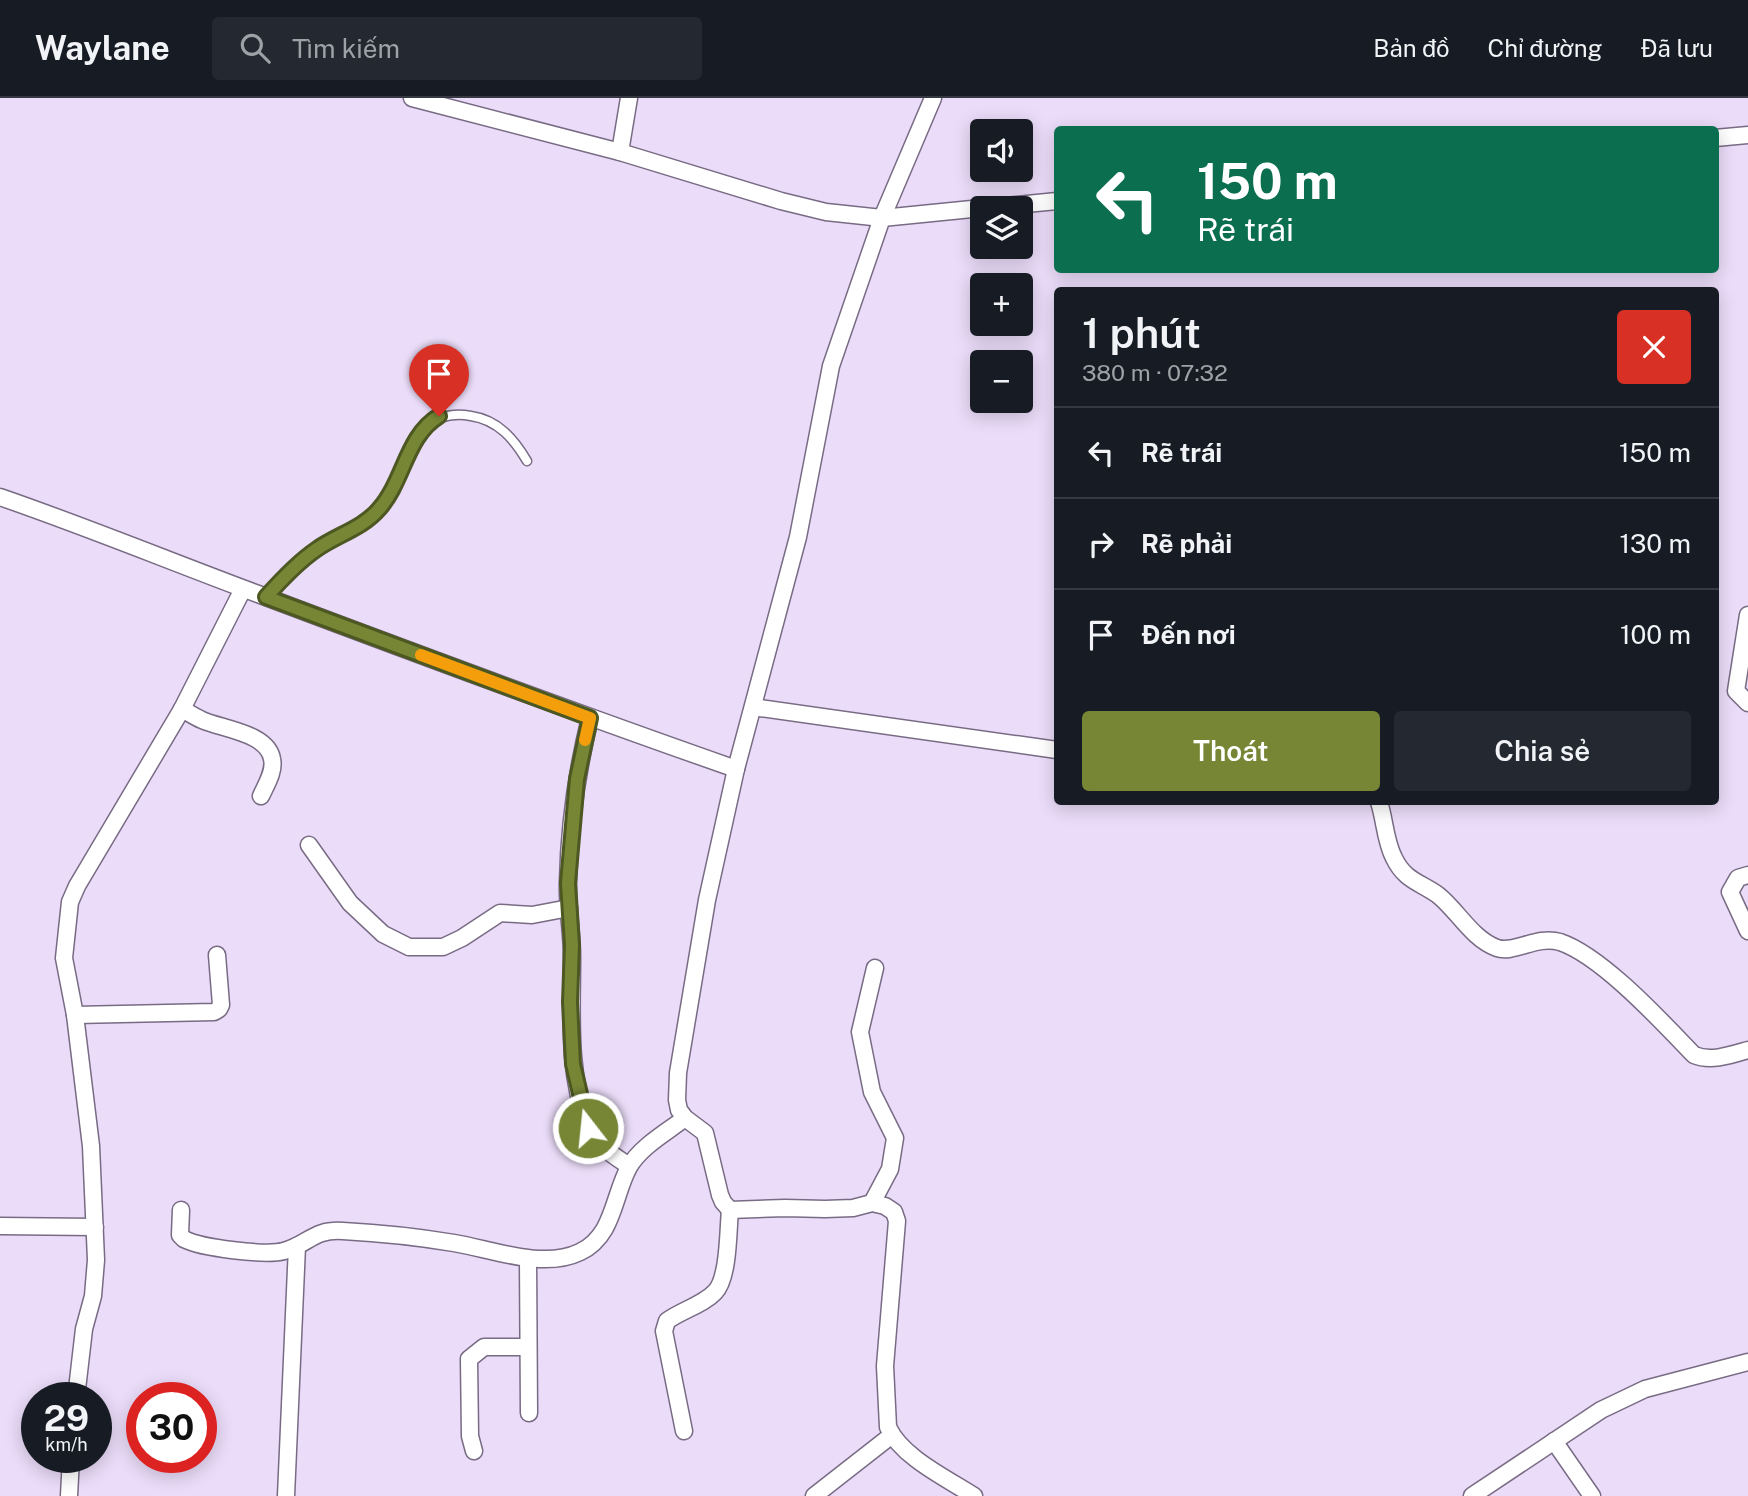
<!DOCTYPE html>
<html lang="vi">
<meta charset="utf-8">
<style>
:root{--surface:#171b24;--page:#242831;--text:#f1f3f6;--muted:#9ea1a6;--line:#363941;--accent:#768635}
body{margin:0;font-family:"Public Sans",sans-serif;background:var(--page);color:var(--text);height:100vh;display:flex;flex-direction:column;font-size:26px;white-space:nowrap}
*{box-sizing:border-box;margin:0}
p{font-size:23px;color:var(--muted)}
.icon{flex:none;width:38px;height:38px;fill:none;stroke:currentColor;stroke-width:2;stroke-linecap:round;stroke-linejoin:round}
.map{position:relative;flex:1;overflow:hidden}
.panel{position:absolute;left:1054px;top:189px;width:665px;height:518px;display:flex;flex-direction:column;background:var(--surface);border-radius:7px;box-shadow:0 4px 18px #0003}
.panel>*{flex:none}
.banner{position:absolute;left:1054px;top:28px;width:665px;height:147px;border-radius:7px;box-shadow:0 4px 18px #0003;background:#0b6e4f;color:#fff;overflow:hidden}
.buttons{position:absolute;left:970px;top:21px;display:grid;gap:14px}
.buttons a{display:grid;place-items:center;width:63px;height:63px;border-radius:7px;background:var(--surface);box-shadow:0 4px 18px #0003;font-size:35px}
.speed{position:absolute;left:21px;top:1284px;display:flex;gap:14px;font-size:35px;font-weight:700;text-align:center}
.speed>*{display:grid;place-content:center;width:91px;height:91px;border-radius:50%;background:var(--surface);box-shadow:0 4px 18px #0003;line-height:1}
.speed small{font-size:18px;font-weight:400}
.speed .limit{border:10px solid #d22;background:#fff;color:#111}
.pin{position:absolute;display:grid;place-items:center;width:60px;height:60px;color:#fff;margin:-72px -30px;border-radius:50% 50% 50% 0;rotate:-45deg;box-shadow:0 0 7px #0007}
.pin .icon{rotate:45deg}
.me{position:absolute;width:77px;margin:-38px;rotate:344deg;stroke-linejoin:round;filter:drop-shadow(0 0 5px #0008)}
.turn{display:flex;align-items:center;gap:24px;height:147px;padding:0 28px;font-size:32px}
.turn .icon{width:91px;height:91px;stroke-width:2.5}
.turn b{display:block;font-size:49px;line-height:60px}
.round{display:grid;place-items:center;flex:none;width:74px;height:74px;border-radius:7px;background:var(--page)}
.summary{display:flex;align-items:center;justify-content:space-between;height:119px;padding:0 28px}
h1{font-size:42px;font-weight:600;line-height:52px}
.action{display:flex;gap:14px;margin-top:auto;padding:14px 28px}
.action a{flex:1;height:80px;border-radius:7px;background:var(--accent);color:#fff;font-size:28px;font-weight:600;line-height:80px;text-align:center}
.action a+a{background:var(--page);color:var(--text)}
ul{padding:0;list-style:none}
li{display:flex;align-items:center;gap:21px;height:91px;padding:0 28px;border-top:2px solid var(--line)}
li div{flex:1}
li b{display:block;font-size:26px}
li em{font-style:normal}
header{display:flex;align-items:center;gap:42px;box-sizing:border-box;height:98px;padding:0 35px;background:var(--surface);border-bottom:2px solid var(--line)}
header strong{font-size:33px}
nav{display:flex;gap:38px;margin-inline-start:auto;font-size:24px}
.search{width:490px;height:63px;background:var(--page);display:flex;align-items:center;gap:18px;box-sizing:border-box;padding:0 24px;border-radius:7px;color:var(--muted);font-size:26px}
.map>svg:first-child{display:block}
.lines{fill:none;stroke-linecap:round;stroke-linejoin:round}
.lane-casing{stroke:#786b84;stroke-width:11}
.street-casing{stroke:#786b84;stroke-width:19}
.lane{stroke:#fff;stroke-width:8}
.street{stroke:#fff;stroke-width:16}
.route-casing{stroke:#4d5722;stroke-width:18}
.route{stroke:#768635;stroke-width:12}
.slow{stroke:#f59e0b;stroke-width:12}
</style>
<header>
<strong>Waylane</strong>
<div class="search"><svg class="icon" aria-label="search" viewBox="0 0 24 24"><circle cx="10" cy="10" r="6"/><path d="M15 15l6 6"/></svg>Tìm kiếm</div>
<nav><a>Bản đồ</a><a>Chỉ đường</a><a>Đã lưu</a></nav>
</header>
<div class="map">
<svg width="1748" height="1398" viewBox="0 0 1748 1398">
<rect width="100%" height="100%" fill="#ebdcf9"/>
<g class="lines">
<g class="lane-casing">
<path id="lane" d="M267 499C281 482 298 464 317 451 334 439 357 433 372 418 409 383 406 306 471 318 498 322 514 341 527 363"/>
</g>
<g class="street-casing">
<g id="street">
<polyline points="412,0 620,54 781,103 826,114 882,120 982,110"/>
<path d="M933 0 882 120 831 268 798 439 736 671 707 802 678 975 677 1002 679 1012 685 1020 705 1035 720 1097 723 1104 730 1112 785 1110 825 1111 853 1110 872 1105 885 1108 894 1114 897 1123 885 1268 888 1329C901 1359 948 1381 974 1398"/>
<polyline points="1715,40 1748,37"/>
<polyline points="620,54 629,0"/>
<polyline points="984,110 1057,103"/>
<path d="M0 399C87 429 172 464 258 496 417 556 576 615 736 671"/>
<polyline points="1748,517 1736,593 1748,605"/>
<polyline points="753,609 1057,652"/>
<path d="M182 611C189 615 195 619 202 622 222 631 268 635 272 661 275 673 266 687 261 698"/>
<path d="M590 620C577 673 569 729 568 784 567 809 572 834 572 859 572 916 567 973 588 1028 595 1047 613 1057 629 1068"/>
<path d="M1379 704C1385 722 1385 743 1394 760 1405 783 1420 784 1438 797 1458 813 1472 841 1497 850 1514 856 1537 837 1560 844 1602 858 1663 925 1694 957 1711 964 1731 957 1748 952"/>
<polyline points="309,747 350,805 383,836 409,849 443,849 462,840 500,815 532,817 569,810"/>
<polyline points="1748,777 1738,780 1730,794 1748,833"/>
<polyline points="75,917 214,914 219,911 221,907 217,857"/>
<polyline points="872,1105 890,1071 895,1040 872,994 860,934 875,870"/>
<path d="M181 1112 180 1137 184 1141C201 1150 266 1158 284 1153 309 1146 313 1131 343 1133 380 1135 418 1139 454 1145 491 1151 543 1172 580 1154 614 1138 613 1098 629 1069 640 1049 667 1034 685 1020"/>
<polyline points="0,1128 95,1129"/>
<polyline points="528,1161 529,1315"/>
<polyline points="76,1300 84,1231 93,1198 96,1162 91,1048 75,917 64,860 70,804 77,788 182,611 243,491"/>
<path d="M684 1333 664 1233 667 1223C682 1212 703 1207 715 1194 729 1180 728 1131 730 1112"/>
<polyline points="1554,1343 1592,1398"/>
<polyline points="474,1353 470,1338 469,1261 484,1249 528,1249"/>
<polyline points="69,1398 71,1360"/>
<polyline points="286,1398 297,1148"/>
<polyline points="814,1398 892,1337"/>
<polyline points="1472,1398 1601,1312 1645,1291 1748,1264"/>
</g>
</g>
<use href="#lane" class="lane"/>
<use href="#street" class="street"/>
</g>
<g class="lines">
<g class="route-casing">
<path id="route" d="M439 318C406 338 404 383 379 411 363 430 337 437 317 451 298 464 281 482 266 499L590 620 577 681 568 785 572 847 570 904 573 966 588 1030"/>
</g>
<use href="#route" class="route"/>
<polyline class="slow" points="421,557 590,620 585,642"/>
</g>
</svg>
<div class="buttons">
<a><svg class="icon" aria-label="sound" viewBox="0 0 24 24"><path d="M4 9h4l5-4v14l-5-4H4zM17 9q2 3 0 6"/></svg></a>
<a><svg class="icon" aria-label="layers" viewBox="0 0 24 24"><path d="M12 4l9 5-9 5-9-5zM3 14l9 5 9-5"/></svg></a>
<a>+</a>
<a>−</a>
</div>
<div class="speed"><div>29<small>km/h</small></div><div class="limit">30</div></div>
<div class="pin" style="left:439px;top:318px;background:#d93025"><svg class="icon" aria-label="arrive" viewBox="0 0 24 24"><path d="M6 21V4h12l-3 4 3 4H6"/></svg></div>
<svg class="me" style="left:588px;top:1030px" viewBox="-20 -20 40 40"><circle r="17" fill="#768635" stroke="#fff" stroke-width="3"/><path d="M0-11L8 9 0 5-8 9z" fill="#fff"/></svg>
<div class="banner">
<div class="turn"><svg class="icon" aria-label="left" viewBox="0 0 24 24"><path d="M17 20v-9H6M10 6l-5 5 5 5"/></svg><div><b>150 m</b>Rẽ trái</div></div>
</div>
<section class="panel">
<div class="summary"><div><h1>1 phút</h1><p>380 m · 07:32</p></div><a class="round" style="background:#d93025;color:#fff"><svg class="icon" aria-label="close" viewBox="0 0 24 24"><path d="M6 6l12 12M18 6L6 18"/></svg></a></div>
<ul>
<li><svg class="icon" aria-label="left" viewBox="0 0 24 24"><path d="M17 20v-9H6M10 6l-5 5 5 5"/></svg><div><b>Rẽ trái</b></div><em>150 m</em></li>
<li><svg class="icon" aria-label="right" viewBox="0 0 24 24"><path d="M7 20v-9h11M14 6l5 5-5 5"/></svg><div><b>Rẽ phải</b></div><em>130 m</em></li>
<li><svg class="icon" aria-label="arrive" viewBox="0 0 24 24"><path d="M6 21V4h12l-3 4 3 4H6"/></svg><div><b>Đến nơi</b></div><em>100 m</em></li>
</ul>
<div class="action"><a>Thoát</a><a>Chia sẻ</a></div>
</section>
</div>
